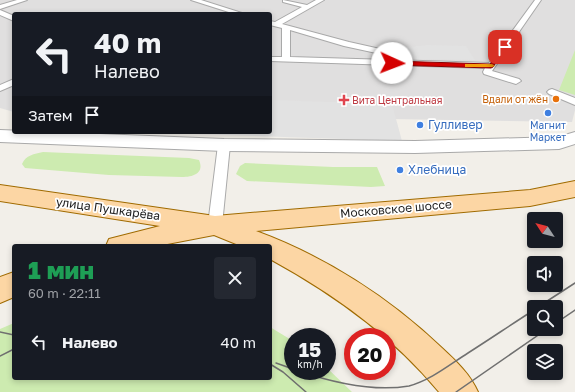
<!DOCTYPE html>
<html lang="ru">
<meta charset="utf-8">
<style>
:root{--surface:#171b24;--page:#242831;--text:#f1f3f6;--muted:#9ea1a6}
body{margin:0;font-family:"Golos Text",sans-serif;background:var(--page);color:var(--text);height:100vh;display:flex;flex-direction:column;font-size:15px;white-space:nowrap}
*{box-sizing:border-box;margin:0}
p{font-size:13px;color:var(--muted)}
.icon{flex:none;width:22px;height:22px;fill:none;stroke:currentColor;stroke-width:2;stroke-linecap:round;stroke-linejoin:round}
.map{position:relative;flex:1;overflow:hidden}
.details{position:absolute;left:12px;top:244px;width:260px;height:136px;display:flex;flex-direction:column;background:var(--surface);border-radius:4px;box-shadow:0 2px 6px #0003}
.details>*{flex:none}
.top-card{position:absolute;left:12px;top:12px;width:260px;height:122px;border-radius:4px;box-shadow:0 2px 6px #0003;background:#171b24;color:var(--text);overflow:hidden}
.needle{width:26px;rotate:306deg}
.buttons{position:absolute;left:527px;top:212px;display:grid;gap:8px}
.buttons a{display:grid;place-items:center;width:36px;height:36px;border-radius:4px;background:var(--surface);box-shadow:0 2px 6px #0003;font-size:20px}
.speed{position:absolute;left:284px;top:328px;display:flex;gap:8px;font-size:20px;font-weight:700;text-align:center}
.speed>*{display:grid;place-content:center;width:52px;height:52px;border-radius:50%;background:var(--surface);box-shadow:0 2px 6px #0003;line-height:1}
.speed small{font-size:10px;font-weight:400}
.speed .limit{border:6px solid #d22;background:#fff;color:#111}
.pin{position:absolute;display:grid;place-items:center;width:34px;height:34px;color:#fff;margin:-17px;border-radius:8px;box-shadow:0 2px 6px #0006}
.me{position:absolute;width:44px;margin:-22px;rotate:92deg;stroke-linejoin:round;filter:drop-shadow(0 0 3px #0008)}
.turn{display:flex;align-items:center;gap:14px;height:84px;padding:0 16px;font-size:18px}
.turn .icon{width:52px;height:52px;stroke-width:2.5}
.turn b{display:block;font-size:28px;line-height:34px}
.then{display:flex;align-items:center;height:38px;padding:0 16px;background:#0003;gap:8px;font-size:15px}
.round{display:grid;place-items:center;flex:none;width:42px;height:42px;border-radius:4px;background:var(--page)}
.headline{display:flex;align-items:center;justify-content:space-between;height:68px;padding:0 16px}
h1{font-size:24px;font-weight:800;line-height:30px;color:#1e9e55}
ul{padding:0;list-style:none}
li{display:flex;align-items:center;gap:12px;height:60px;padding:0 16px}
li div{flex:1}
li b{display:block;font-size:15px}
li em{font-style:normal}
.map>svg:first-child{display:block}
.residential{fill:#e0dfdf}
.grass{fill:#cdebb0}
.parking{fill:#e2e2e2}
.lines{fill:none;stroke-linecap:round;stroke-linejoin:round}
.lane-casing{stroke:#a9a9a9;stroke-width:2}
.street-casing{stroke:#a9a9a9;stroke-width:2}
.primary-casing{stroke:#a06b00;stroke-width:2}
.lane{fill:#fff;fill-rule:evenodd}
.street{fill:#fff;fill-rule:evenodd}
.primary{fill:#fcd6a4;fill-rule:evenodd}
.tram{stroke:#707070;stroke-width:1.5}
.route{fill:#d40000;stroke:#8a0000}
.slow{fill:#f59e0b}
.food-dot{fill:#e8710a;stroke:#fff;stroke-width:1.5}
.health-dot{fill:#e0444e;stroke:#fff;stroke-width:1.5}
.shop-dot{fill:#3f7fe0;stroke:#fff;stroke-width:1.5}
.labels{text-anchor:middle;stroke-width:3.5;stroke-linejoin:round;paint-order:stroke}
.far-food-label{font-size:10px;fill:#c56008;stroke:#fff;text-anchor:end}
.far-health-label{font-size:10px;fill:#be3a42;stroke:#fff;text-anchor:start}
.far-shop-label{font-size:10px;fill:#366cbe;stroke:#fff}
.shop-label{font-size:12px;fill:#366cbe;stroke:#fff;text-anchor:start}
.street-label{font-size:12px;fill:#222;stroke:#fff}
</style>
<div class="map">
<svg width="575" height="392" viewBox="0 0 575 392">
<rect width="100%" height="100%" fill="#f2efe9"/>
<polygon class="residential" points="0,0 575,0 575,110 572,122 270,117 270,14 14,14 14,112 0,108"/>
<g class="grass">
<polygon points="575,50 575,95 559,90"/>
<path d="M43 152 189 158 199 160C205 174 192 177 182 177L109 175 25 168 22 164C26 155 34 154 43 152Z"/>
<polygon points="245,163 333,167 377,167 385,186 371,187 247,181 236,174 240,166"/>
<polygon points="14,323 14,378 270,378 270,327 293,341 293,371 327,371 327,368 352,392 0,392 0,329"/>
</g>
<g class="parking">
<polygon points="429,45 466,46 475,60 418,59 377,50"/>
<polygon points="270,100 392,104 402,141 194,134 194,132 270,132"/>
</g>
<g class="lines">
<g class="lane-casing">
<g id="lane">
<polygon points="17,0 27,0 0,9 0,5"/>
<polygon points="191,0 201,0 245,14 235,14"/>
<polygon points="283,0 307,5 316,0 324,0 282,24 349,42 407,55 408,57 404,59 344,46 290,30 290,57 489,63 535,0 541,0 492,71 519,79 521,81 516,84 484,74 483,72 485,68 270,61 270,57 282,57 282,28 270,25 270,21 275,22 302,7 283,2"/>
<polygon points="0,10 14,16 14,21 0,15"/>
<polygon points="14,79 14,85 0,91 0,85"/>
<polygon points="552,89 575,98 575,105 549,94 547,92 549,90"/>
<polygon points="224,141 228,142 230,145 222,225 220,229 215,231 210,229 208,225 218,145 220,142"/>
</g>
</g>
<g class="street-casing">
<polygon id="street" points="0,130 224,139 415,141 558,137 575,132 575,144 559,149 415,153 224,151 0,142"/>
</g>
<g class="primary-casing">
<g id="primary">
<path d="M575 181V197L530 206 256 231C324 256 389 297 442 348 456 361 470 374 478 392H439C393 336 334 294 270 259V246H241L214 235 157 246H106L109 239 160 226 0 201V185L215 216 530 190Z"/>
<polygon points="14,272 14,297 0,303 0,277"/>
</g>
</g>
<use href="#lane" class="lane"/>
<use href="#street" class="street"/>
<use href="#primary" class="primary"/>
<g class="tram">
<polyline points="538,307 575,283"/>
<polyline points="556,323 575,310"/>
<polyline points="0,332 14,335"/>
<polyline points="0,356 14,349"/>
<polyline points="276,363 293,369"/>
<polyline points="270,364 283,372 306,392"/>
<path d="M299 371C334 383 373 392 409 386 431 380 449 365 468 353 490 339 512 324 534 310"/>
<polyline points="456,392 547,329"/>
</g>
</g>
<polygon class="route" points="503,46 507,47 493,67 491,68 392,65 389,63 392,61 490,64"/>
<polygon class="slow" points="465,64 492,64 495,66 492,67 465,67"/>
<circle class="food-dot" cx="556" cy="99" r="4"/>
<path class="health-dot" d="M342 94h4v4h4v4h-4v4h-4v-4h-4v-4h4z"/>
<g class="shop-dot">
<circle cx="548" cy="113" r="4"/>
<circle cx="420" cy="125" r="4"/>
<circle cx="400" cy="170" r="4"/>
</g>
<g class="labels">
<g class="far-food-label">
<text x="548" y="103">Вдали от жён</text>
</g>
<g class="far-health-label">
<text x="352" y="104">Вита Центральная</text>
</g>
<g class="far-shop-label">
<text x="548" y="129">Магнит<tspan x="548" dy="12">Маркет</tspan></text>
</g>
<g class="shop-label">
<text x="428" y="129">Гулливер</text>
<text x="408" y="174">Хлебница</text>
</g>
<g class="street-label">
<text transform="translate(108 209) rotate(8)" y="4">улица Пушкарёва</text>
<text transform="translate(396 209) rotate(-5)" y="4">Московское шоссе</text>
</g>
</g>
</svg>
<div class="buttons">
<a><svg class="needle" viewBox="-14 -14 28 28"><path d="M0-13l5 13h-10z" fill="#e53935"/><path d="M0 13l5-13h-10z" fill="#9ea1a6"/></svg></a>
<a><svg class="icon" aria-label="sound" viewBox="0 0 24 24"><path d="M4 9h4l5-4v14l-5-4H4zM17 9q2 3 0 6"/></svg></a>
<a><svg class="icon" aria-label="search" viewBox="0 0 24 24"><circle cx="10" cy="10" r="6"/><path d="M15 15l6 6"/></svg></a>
<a><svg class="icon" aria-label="layers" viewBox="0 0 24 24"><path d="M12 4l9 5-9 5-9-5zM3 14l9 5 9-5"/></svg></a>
</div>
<div class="speed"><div>15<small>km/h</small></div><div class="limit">20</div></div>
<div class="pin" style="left:505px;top:47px;background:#d93025"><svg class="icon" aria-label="arrive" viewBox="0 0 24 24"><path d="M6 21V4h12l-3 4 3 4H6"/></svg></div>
<svg class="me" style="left:392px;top:63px" viewBox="-20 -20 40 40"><circle r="19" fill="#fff"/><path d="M0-13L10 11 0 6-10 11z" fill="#d40000"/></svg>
<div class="top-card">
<div class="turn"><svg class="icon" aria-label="left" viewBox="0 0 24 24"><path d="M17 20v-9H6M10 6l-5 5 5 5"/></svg><div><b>40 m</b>Налево</div></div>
<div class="then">Затем<svg class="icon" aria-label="arrive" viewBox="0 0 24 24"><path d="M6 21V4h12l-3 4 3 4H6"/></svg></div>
</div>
<section class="details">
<div class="headline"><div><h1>1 мин</h1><p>60 m · 22:11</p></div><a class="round"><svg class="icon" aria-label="close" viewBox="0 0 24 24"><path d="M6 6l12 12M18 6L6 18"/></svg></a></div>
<ul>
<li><svg class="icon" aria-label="left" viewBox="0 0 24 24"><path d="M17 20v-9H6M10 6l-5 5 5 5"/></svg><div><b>Налево</b></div><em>40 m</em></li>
</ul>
</section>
</div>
